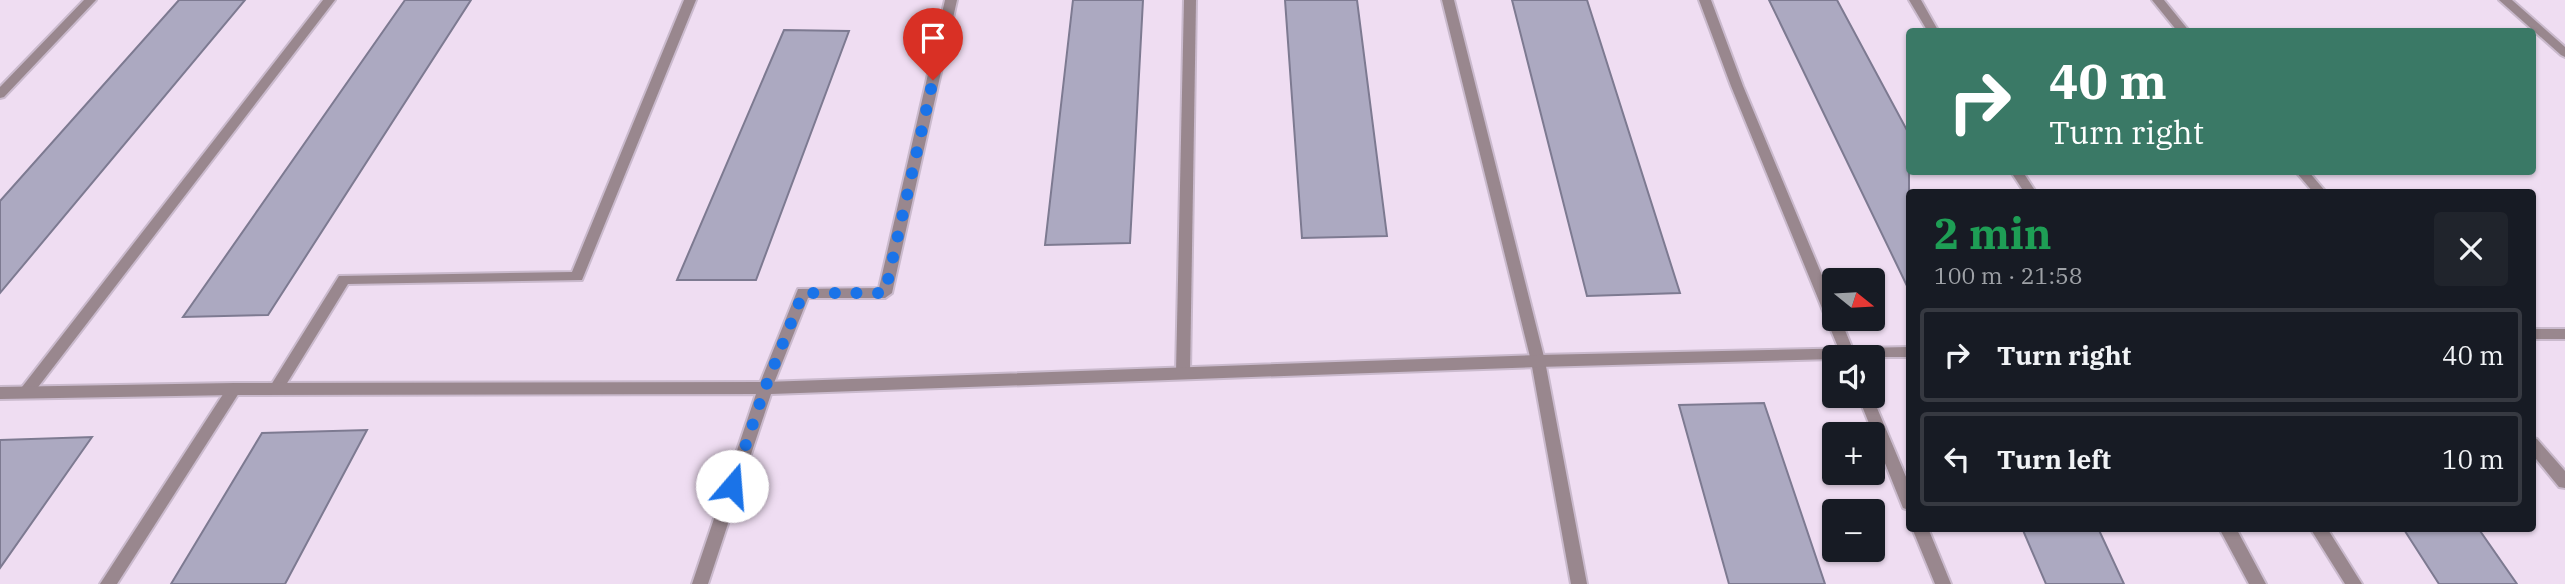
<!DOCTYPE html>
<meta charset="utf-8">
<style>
:root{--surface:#171b24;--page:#20242c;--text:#f1f3f6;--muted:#9ea1a6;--line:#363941}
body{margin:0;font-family:"IBM Plex Serif",serif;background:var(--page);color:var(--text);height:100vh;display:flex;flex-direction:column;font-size:26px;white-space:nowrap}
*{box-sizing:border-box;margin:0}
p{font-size:23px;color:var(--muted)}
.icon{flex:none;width:38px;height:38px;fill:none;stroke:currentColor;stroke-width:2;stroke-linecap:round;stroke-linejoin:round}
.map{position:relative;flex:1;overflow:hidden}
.sheet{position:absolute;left:1906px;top:189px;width:630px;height:343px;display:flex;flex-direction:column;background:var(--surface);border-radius:7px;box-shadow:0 2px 5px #0004}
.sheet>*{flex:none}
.top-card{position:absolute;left:1906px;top:28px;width:630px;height:147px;border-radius:7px;box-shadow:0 2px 5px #0004;background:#3a7966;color:#fff;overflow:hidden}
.needle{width:46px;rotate:108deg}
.tools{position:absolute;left:1822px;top:268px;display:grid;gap:14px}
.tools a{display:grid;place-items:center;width:63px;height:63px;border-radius:7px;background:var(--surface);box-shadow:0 2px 5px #0004;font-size:35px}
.pin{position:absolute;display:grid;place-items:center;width:60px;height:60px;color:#fff;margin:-72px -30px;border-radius:50% 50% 50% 0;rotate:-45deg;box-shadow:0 0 7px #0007}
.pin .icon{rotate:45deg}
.me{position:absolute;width:77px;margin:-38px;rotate:18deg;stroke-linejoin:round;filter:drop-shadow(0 0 5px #0008)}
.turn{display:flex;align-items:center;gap:24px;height:147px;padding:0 28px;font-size:32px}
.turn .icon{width:91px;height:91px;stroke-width:2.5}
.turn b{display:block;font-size:49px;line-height:60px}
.round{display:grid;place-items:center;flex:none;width:74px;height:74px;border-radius:7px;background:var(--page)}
.head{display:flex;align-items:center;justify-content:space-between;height:119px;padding:0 28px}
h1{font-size:42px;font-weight:700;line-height:52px;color:#1e9e55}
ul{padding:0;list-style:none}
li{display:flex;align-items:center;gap:21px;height:94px;margin:0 14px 10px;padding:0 14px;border:4px solid var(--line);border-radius:7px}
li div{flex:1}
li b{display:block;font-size:26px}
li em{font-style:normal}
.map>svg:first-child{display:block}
.building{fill:#aca9c1;stroke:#7d7a91;stroke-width:2}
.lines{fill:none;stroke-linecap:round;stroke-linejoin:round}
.service-casing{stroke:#cabacd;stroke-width:4}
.minor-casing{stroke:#cabacd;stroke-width:4}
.service{fill:#99878e;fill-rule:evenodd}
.minor{fill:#99878e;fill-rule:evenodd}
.route{stroke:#1a73e8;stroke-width:12;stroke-dasharray:0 21.6}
</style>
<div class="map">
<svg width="2565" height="584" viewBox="0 0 2565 584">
<rect width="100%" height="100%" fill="#efddf2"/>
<g class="building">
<polygon points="179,0 245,0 0,293 0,201"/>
<polygon points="405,0 471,0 268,315 183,317"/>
<polygon points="1073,0 1143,0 1130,243 1045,245"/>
<polygon points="1285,0 1357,0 1387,236 1302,238"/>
<polygon points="1512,0 1587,0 1680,293 1587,296"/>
<polygon points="1769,0 1837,0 1909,134 1909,290"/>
<polygon points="784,30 849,31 756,280 677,280"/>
<polygon points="1764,403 1825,584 1729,584 1679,405"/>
<polygon points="367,430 285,584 171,584 262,433"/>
<polygon points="92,437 0,568 0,440"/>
<polygon points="2022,528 2098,528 2124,584 2046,584"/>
<polygon points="2403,528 2478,528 2517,584 2439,584"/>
</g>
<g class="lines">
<g class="service-casing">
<g id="service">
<polygon points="84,0 96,0 4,97 0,98 0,87"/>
<polygon points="323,0 335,0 32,395 22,395 20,391 22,387"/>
<polygon points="684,0 696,0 582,280 348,284 281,393 271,393 269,389 271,385 339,276 572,272"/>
<polygon points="945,0 957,0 892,293 885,298 808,298 772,388 770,392 760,392 758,388 798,289 879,288"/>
<polygon points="1184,0 1196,0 1190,373 1188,377 1178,377 1176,373"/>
<polygon points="1442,0 1454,0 1545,361 1587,584 1571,584 1531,361"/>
<polygon points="1699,0 1711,0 1743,86 1834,304 1834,318 1840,318 1856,357 1842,357 1731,86"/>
<polygon points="1909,0 1921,0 1939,32 1928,32"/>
<polygon points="2152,0 2164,0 2190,32 2178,32"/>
<polygon points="2011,172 2023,172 2036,192 2024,192"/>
<polygon points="2296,172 2309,172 2326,192 2313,192"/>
<polygon points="234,383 239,385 241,389 239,393 117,584 100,584 229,385"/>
<polygon points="1858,396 1872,396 1909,484 1909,510 1903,508 1901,503"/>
<polygon points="2532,437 2537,439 2565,471 2565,488 2559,487 2532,454"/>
<polygon points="1912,528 1928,528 1951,584 1935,584"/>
<polygon points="2219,528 2236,528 2266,584 2249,584"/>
<polygon points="2310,528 2327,528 2362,584 2345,584"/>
</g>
</g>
<g class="minor-casing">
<g id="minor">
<polygon points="2499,0 2512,0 2565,47 2565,57 2561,55"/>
<rect x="2532" y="329" width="33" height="10"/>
<polygon points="1909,347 1909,357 1834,357 1834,359 1538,367 771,394 708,584 692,584 756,394 234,395 0,399 0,387 234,383 765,382 1538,355"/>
</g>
</g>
<use href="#service" class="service"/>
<use href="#minor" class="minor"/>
</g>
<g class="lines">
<polyline class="route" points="732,486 765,388 803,293 885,293 933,80"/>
</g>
</svg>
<div class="tools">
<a><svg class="needle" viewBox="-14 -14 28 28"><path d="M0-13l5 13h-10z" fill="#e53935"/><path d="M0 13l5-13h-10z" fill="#9ea1a6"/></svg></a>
<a><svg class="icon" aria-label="sound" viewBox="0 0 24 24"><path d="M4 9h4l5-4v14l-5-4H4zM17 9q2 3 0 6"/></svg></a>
<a>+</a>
<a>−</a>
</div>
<div class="pin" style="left:933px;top:80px;background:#d93025"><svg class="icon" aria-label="arrive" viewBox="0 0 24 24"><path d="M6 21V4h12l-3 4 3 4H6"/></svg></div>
<svg class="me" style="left:732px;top:486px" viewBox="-20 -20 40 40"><circle r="19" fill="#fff"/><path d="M0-13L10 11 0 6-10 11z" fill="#1a73e8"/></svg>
<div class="top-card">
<div class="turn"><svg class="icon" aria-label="right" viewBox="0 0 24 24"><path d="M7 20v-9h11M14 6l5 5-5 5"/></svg><div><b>40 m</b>Turn right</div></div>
</div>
<section class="sheet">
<div class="head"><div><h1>2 min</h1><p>100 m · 21:58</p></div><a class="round"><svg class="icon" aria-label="close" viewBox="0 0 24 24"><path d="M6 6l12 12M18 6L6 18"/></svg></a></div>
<ul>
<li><svg class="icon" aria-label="right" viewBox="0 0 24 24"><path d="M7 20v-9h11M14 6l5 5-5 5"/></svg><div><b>Turn right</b></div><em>40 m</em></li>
<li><svg class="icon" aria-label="left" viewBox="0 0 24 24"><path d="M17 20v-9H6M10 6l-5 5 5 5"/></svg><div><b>Turn left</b></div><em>10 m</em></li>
</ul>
</section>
</div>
